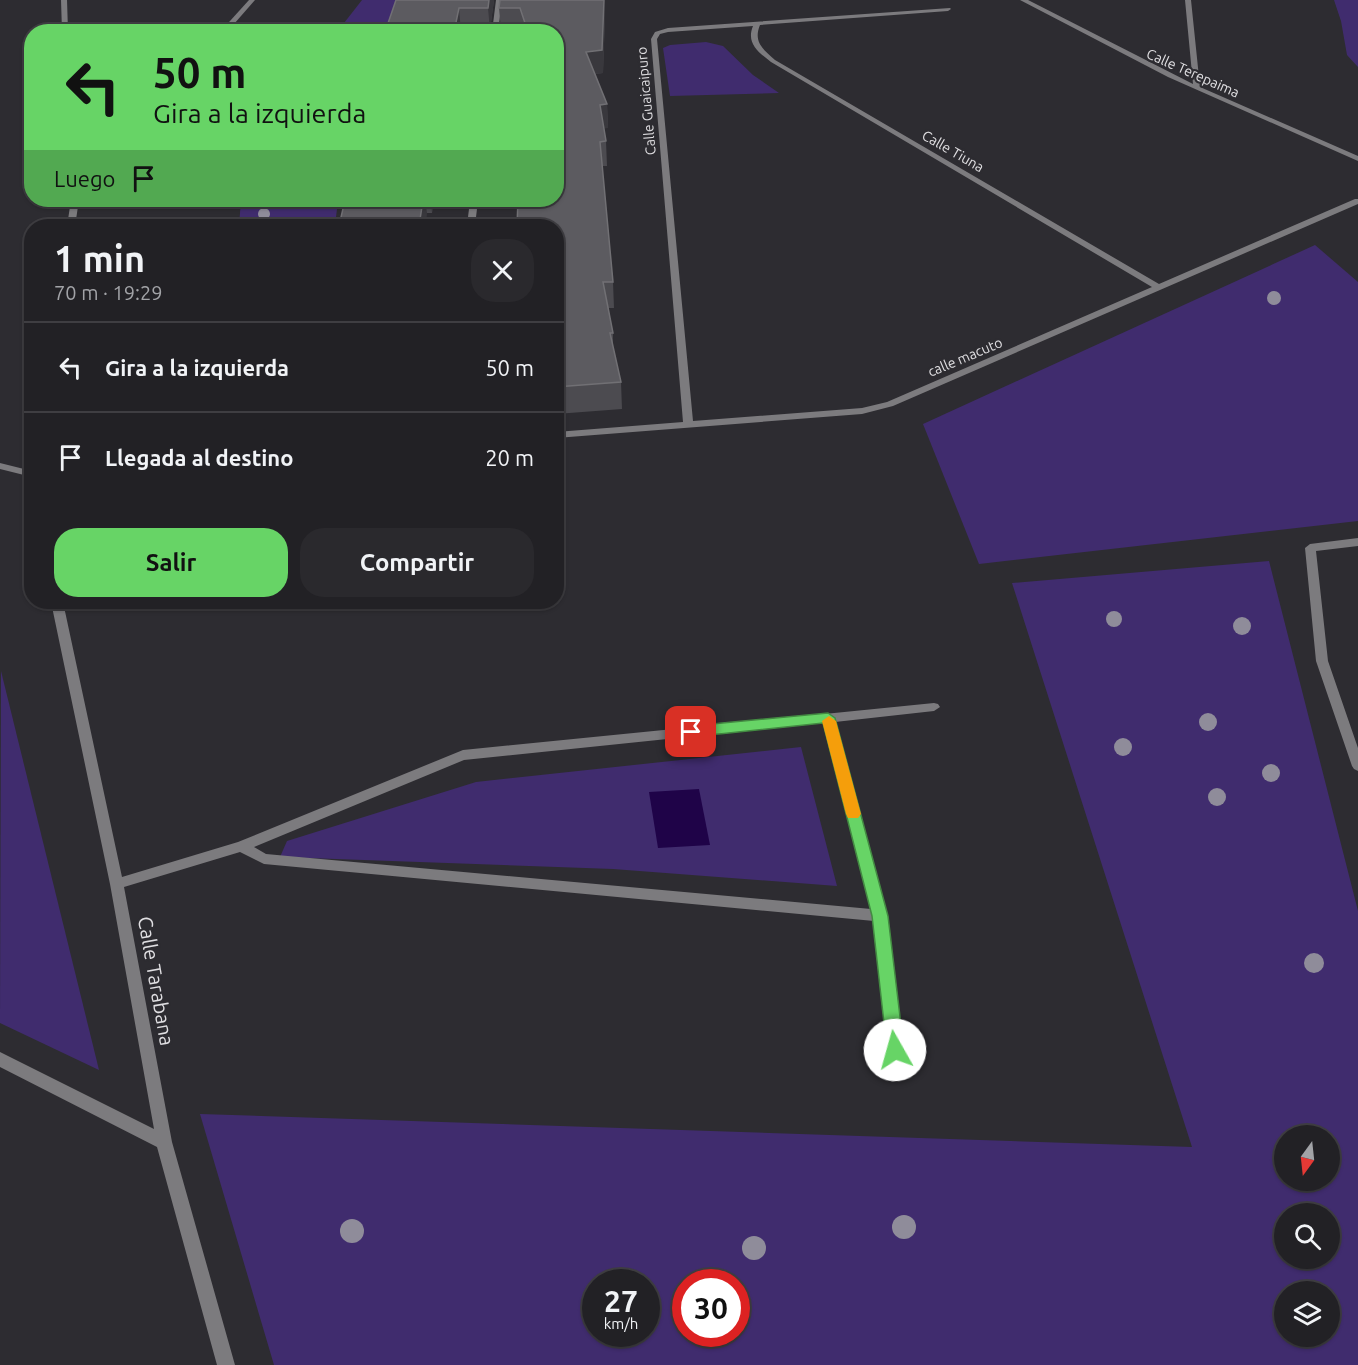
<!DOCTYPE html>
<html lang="es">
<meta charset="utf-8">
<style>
:root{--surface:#222125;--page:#2a292d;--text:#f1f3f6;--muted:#a2a3a7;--line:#3f3e42;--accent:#67d466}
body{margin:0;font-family:Ubuntu,sans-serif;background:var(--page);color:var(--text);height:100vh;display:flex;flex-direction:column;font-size:22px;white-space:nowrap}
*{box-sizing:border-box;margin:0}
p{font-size:20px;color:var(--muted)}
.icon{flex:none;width:33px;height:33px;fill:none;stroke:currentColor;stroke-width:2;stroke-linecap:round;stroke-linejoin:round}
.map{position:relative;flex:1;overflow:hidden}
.panel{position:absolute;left:24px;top:219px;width:540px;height:390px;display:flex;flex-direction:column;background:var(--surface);border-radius:24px;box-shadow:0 2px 4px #0004,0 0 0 2px var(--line)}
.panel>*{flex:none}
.banner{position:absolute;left:24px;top:24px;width:540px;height:183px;border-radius:24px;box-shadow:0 2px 4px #0004,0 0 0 2px var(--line);background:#67d466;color:#111;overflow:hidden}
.needle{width:39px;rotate:195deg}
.tools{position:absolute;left:1274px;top:1125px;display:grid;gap:12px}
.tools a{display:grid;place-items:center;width:66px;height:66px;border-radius:50%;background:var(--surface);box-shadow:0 2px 4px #0004,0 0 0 2px var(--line);font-size:30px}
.speed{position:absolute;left:582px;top:1269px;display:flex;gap:12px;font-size:30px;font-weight:700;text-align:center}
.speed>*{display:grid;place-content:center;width:78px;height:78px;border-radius:50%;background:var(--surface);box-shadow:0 2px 4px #0004,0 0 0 2px var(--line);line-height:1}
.speed small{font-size:15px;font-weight:400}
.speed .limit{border:9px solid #d22;background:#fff;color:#111}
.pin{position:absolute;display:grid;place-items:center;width:51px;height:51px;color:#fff;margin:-26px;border-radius:12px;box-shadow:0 3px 9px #0006}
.me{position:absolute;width:66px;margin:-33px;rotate:353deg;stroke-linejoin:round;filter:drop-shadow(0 0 4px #0008)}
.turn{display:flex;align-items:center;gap:21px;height:126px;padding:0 30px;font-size:27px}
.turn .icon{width:78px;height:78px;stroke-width:2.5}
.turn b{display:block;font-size:42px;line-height:51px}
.then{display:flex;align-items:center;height:57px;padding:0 30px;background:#0003;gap:12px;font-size:22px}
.round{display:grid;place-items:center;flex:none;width:63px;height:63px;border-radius:24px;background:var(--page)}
.summary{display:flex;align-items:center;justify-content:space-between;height:102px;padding:0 30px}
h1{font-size:36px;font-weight:700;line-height:45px}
.cta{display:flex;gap:12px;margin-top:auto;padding:12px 30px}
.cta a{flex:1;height:69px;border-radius:24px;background:var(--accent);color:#111;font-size:24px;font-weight:700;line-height:69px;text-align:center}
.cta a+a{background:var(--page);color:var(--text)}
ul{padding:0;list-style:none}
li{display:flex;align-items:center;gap:18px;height:90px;padding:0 30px;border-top:2px solid var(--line)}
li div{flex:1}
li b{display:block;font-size:22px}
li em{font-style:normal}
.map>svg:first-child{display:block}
.green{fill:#402c6e;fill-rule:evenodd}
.water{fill:#1f0348}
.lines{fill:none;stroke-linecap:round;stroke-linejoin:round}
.minor{fill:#7c7b7e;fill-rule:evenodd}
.tree{fill:#8f8c9a}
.wall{fill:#4c4b50}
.shaded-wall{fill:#39383d}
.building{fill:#5c5b60;stroke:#717074;stroke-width:1.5}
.route{fill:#67d466;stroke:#438a42;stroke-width:1.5}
.slow{fill:#f59e0b}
.labels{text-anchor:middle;stroke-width:4.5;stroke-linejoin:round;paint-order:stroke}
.far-street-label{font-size:14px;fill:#e0dfe2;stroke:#2d2c31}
.near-street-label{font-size:20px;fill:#e0dfe2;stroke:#2d2c31}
</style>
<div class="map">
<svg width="1358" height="1365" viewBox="0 0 1358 1365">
<rect width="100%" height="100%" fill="#2d2c31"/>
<g class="green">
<polygon points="362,0 405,0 396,31 337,32"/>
<polygon points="1334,0 1358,0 1358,67 1347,55 1341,21"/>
<polygon points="706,42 723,46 753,75 779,93 670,96 663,48 670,45"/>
<polygon points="241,200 338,200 335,226 239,226"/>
<polygon points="1315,245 1358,282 1358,521 979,564 923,424"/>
<path d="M1269 561 1358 911V1365H274L200 1114 1192 1147 1012 583ZM1284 1136H1329V1180H1284ZM1284 1214H1329V1258H1284ZM596 1282H646V1334H596ZM686 1282H736V1334H686ZM1284 1292H1329V1336H1284Z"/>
<polygon points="1,671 99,1070 0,1023"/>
<polygon points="801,747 837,886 613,869 280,857 287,841 476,782"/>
</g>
<polygon class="water" points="699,789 710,845 658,848 649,792"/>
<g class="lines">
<g class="minor">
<polygon points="61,0 67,0 68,32 62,32"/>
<polygon points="249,0 255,0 227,32 220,32"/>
<polygon points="496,0 502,0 498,32 492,32"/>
<polygon points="1020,0 1028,0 1193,84 1185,0 1191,0 1200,87 1358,156 1358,161 1168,77"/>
<path d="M950 8 951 9 948 11 760 25C753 42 763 49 775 60L1159 284 1355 199H1358V204L893 406 862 414 556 438V432L683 422 651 39 655 32 668 28ZM753 26C746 43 758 52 771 62L1152 287 887 402 862 408 693 421 657 39 660 34 668 32Z"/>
<polygon points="71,200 79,200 75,226 67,226"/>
<polygon points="470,200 478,200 475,226 467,226"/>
<polygon points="0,463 32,471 32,477 0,469"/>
<polygon points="1358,538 1358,546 1316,551 1328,661 1358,748 1358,771 1354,769 1352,766 1316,661 1305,548 1310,544"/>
<path d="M51 602H63L122 877 238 842 463 750 934 703 938 704 940 707 934 711 835 722 887 916 903 1050 900 1055 895 1057 890 1055 887 1050 874 921 264 864 240 852 124 887 172 1142 235 1365H217L157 1147 0 1067V1052L154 1129 110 884ZM823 723 871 909 266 854 254 847 464 760Z"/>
</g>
</g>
<g class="tree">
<circle cx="264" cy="214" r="6"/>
<circle cx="1274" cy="298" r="7"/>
<circle cx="1114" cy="619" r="8"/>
<circle cx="1242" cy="626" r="9"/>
<circle cx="1208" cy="722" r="9"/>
<circle cx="1123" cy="747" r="9"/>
<circle cx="1271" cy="773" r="9"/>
<circle cx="1217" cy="797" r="9"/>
<circle cx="1314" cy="963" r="10"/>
<circle cx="904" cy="1227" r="12"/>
<circle cx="352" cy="1231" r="12"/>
<circle cx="754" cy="1248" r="12"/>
</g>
<g class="wall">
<polygon points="396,0 494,0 490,30 461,30"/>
<polygon points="500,0 605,15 603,73 595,74 607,104 608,128 604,128 606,141 607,166 602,166 613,282 614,308 608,308 613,333 613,348 621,382 622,409 556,414 556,32 522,32 522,30 501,30 499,8"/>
<polygon points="345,200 434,200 432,213 427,213"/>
</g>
<g class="shaded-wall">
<polygon points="489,0 494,0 490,30 488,8"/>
<polygon points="604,0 605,15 603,73 587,75 586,52"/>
<polygon points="459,8 461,32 454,32"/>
<polygon points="607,104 608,128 601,129 600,105"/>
<polygon points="423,200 425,200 427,213 426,226 419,226"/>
<polygon points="431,200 434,200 432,213"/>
</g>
<g class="building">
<polygon points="396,0 489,0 488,8 459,8 454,32 385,32"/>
<polygon points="500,0 604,0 602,50 586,52 607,104 600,105 606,141 600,142 613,282 603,282 613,333 610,333 621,382 556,387 556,226 517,226 518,200 556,200 556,32 528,32 520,8 499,8"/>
<polygon points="345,200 423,200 419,226 339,226"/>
</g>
<polygon class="route" points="828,713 835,718 888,916 904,1050 901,1055 895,1058 889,1055 887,1050 872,916 823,723 691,737 684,732 691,726"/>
<polygon class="slow" points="829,716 836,721 861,814 858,818 848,818 846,814 822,721"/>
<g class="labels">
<g class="far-street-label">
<text transform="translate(1193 73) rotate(24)" y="5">Calle Terepaima</text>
<text transform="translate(646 101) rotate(-95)" y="5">Calle Guaicaipuro</text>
<text transform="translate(953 151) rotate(30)" y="5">Calle Tiuna</text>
<text transform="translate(965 357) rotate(-23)" y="5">calle macuto</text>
</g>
<g class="near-street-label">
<text transform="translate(156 981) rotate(80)" y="7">Calle Tarabana</text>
</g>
</g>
</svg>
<div class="tools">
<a><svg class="needle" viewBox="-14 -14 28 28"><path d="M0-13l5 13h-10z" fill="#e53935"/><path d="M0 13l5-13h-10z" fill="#a2a3a7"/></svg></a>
<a><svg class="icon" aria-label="search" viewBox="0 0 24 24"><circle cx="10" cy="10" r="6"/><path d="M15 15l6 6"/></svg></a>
<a><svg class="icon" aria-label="layers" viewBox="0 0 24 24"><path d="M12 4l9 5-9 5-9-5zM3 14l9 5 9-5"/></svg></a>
</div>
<div class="speed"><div>27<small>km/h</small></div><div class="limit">30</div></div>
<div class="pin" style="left:691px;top:732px;background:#d93025"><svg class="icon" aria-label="arrive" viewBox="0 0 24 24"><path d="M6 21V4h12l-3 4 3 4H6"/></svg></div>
<svg class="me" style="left:895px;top:1050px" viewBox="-20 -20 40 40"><circle r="19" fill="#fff"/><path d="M0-13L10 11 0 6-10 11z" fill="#67d466"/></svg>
<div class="banner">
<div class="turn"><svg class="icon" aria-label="left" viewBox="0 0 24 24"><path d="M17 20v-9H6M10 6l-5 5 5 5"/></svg><div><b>50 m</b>Gira a la izquierda</div></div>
<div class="then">Luego<svg class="icon" aria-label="arrive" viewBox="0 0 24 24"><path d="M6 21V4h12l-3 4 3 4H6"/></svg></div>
</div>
<section class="panel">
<div class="summary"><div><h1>1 min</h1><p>70 m · 19:29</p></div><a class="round"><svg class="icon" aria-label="close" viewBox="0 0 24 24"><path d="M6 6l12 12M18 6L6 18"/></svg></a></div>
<ul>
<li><svg class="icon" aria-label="left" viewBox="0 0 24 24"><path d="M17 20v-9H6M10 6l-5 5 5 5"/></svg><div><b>Gira a la izquierda</b></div><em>50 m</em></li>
<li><svg class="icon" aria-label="arrive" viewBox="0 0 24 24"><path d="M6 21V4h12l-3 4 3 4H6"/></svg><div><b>Llegada al destino</b></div><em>20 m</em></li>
</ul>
<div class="cta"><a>Salir</a><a>Compartir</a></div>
</section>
</div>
